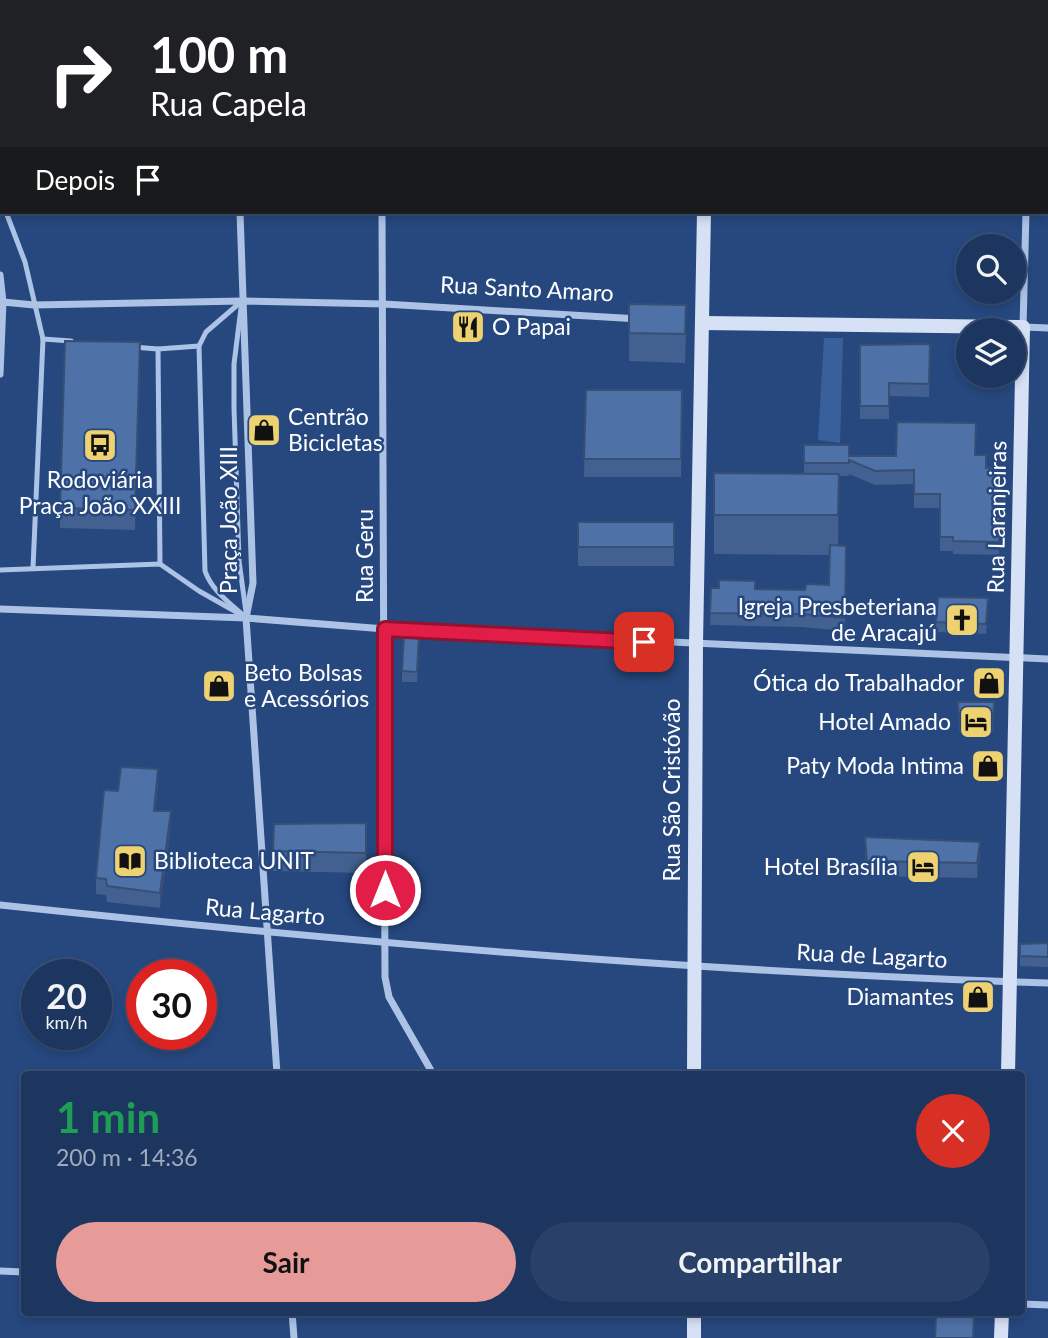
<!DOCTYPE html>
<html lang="pt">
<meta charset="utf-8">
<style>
:root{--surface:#1c365f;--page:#294168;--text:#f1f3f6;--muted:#a0abbd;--line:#3a5074;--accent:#e69b98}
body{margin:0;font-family:Lato,sans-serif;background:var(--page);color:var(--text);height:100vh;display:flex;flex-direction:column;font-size:26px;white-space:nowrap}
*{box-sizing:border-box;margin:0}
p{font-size:23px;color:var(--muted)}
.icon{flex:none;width:38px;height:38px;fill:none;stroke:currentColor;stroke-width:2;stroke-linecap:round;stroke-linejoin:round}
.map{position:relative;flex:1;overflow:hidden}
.panel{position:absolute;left:21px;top:1071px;width:1004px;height:245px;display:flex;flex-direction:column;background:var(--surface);border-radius:7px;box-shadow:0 4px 10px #0003,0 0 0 2px var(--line)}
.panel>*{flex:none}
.hud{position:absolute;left:0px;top:0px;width:1048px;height:214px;box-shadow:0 4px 10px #0003,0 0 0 2px var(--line);background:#202124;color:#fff;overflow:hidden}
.tools{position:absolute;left:956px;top:234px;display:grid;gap:14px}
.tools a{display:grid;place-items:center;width:70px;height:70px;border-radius:50%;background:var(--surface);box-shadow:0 4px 10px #0003,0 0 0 2px var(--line);font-size:35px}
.speed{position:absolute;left:21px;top:959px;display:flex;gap:14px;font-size:35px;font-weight:700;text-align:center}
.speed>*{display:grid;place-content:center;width:91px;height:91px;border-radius:50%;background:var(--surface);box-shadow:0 4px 10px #0003,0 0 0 2px var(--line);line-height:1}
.speed small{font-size:18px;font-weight:400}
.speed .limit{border:10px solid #d22;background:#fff;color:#111}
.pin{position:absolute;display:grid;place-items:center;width:60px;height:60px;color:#fff;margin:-30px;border-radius:14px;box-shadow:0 4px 10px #0006}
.me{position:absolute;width:77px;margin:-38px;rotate:0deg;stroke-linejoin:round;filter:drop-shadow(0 0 5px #0008)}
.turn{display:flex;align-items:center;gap:24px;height:147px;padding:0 35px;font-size:32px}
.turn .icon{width:91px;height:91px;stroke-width:2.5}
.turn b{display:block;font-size:49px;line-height:60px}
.then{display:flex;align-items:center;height:66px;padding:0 35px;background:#0003;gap:14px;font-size:26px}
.round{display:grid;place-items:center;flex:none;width:74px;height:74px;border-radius:37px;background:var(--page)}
.head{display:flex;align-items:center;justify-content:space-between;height:119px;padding:0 35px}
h1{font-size:42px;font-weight:700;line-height:52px;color:#1e9e55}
.primary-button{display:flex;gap:14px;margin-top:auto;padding:14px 35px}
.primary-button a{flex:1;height:80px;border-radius:42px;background:var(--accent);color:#111;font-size:28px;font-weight:700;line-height:80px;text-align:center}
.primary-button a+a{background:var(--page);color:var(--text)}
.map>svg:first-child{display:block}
.green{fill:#3a609c}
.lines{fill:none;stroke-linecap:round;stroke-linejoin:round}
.lane{stroke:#acc3e6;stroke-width:5}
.street{stroke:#acc3e6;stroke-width:7}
.secondary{stroke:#d6e1f5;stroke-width:14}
.wall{fill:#436190}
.shaded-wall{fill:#374f75}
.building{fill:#4e71a7;stroke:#374f75;stroke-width:2}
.route-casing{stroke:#92132f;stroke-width:18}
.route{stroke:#e11d48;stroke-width:12}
.labels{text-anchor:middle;stroke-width:5;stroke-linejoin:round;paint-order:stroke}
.street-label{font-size:23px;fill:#fff;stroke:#26487f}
.poi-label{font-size:23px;fill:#fff;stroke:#26487f;text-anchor:end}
</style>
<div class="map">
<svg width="1048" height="1338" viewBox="0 0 1048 1338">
<rect width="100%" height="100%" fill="#26487f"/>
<polygon class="green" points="824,338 843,338 840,443 818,440"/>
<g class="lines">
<g class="lane">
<polyline points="0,205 2,207"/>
<polyline points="6,212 25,262 43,339 33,568"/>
<path d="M242 301 206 332 199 346 205 571C212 591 230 603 245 617"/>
<polyline points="241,308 234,364 234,408 239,561 246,612"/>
<polyline points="43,339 71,341"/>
<polyline points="133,347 158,349 199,346"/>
<polyline points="158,349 160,564"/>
<polyline points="0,570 160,564 199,591 238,613"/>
</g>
<g class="street">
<polyline points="380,0 380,2"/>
<polyline points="238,2 238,0"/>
<polyline points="1031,2 1031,0"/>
<polyline points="240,212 253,583 246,618 277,1074"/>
<polyline points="382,212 385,977 389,997 433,1074"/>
<polyline points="1026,212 1023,327 1048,328"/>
<polyline points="0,275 3,302 0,374"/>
<polyline points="3,302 34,305 242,301 384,304 639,319"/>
<polyline points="0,609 246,618 385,629 1048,659"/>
<path d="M0 905C348 942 698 972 1048 983"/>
<polyline points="0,1271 24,1272"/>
<polyline points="1022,1304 1048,1305"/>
<polyline points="292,1312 294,1338"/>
</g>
<g class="secondary">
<polyline points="206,2 208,0"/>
<polyline points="275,2 277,0"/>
<polyline points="708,2 708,0"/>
<polyline points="0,150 2,149"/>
<polyline points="0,172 0,182"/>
<polyline points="702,323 1023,327 1008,1074"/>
<polyline points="694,1074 696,644 704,212"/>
<polyline points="694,1338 694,1312"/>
<polyline points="1001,1338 1002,1312"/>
</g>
</g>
<g class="wall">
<rect x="1046" y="115" width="2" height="60"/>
<polygon points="629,304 686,334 685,363 629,361"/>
<polygon points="930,344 929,397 889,396 889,419 860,419 860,345"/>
<polygon points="140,362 135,530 60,528 60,508"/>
<polygon points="586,390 682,390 681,477 584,477"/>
<polygon points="804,445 849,456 976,455 986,468 1006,468 1006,508 1001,508 999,555 953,554 953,551 940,551 940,508 914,508 914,484 875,485 849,474 849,476 839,476 838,545 846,546 845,631 802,627 710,625 711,588 805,590 829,585 830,555 714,554 714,473 804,474"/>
<rect x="578" y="522" width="96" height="44"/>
<polygon points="988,608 986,634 936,632 936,622"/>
<polygon points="419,645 417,682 402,682 402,671"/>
<polygon points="958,702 994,702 993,732 959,731"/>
<polygon points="158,785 155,811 171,826 160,908 107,902 106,895 96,894 96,878 118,791"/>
<polygon points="366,823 366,873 273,871 274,824"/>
<polygon points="865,837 980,857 977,878 867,876 865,853"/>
<polygon points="1048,943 1048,967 1020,966 1020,956"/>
</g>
<g class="shaded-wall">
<polygon points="153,0 180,0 178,2 151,2"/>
<polygon points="158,769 158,785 154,827 154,811"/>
<polygon points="171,811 171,826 160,908 160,893"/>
<polygon points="980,842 980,857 977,878 977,863"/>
</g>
<g class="building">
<polygon points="98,0 153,0 151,2 98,2"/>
<polygon points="299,0 361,0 362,2 299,2"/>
<rect x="549" y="0" width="17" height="2"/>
<rect x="658" y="0" width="34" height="2"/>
<rect x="1046" y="115" width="2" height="40"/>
<polygon points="629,304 686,305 685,334 629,333"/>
<polygon points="65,341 140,342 135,510 60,508"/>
<polygon points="930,344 929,384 889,383 889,406 860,406 860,345"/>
<polygon points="586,390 682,390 681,459 584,459"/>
<polygon points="897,422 976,423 975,455 986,455 986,468 1006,468 1006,494 1001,494 999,542 953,541 953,537 940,537 940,494 914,494 914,470 875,471 849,460 849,463 804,463 804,445 849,445 849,456 896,456"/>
<polygon points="714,473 839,474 838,515 714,515"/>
<rect x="578" y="522" width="96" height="25"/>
<polygon points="830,545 846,546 845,618 802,614 710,613 711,588 719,588 719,580 755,581 755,589 805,590 806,584 829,585"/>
<polygon points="938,597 988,598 986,624 936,622"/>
<polygon points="404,634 419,635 417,672 402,671"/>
<polygon points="958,702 994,702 993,722 959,721"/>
<polygon points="121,767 158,769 154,811 171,811 160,893 107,886 106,879 96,878 104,790 118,791"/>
<polygon points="366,823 366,853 273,851 274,824"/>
<polygon points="865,837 980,842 977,863 867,861"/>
<polygon points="1048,943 1048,957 1020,956 1020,944"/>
<polygon points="936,1315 974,1316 973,1338 935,1338"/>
</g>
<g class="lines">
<g class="route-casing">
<polyline id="route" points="385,890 385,629 644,642"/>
</g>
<use href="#route" class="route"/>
</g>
<defs>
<g id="restaurant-square" transform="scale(1.75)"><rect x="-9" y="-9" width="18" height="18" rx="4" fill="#eed271" stroke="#26487f"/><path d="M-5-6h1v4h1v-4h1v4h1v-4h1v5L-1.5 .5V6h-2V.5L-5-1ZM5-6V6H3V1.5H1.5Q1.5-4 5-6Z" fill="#111"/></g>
<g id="shop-square" transform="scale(1.75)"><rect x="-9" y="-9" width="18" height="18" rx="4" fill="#eed271" stroke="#26487f"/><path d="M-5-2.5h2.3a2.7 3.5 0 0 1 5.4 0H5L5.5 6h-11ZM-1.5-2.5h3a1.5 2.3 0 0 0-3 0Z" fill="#111"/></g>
<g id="bus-square" transform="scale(1.75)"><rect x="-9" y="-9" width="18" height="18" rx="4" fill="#eed271" stroke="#26487f"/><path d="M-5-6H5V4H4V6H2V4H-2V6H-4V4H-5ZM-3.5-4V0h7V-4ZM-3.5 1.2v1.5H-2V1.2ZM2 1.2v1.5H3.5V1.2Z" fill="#111"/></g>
<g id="church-square" transform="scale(1.75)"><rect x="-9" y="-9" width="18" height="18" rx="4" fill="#eed271" stroke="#26487f"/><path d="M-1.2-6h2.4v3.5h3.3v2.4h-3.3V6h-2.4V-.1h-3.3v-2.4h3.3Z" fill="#111"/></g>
<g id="hotel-square" transform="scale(1.75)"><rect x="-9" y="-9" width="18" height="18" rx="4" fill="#eed271" stroke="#26487f"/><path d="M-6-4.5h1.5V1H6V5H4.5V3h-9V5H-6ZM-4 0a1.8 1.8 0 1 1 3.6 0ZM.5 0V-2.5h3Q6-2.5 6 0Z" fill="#111"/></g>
<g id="library-square" transform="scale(1.75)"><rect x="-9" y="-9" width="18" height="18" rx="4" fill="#eed271" stroke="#26487f"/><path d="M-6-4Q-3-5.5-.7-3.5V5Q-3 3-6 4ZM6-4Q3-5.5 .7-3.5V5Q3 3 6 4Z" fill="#111"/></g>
</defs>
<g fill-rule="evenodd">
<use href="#restaurant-square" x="468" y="327"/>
<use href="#shop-square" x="264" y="430"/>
<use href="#bus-square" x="100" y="445"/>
<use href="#church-square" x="962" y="620"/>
<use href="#shop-square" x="989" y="683"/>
<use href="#shop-square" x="219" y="686"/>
<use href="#hotel-square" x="976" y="722"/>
<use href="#shop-square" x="988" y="766"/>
<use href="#library-square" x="130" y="861"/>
<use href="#hotel-square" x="923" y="867"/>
<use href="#shop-square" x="978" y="997"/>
</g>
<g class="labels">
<g class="street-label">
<text transform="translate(527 289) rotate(3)" y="8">Rua Santo Amaro</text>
<text transform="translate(997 517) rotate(-89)" y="8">Rua Laranjeiras</text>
<text transform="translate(229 520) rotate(-90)" y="8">Praça João XIII</text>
<text transform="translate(365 556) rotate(-90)" y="8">Rua Geru</text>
<text transform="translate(672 790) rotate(-90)" y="8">Rua São Cristóvão</text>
<text transform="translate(265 912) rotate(5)" y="8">Rua Lagarto</text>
<text transform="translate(872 956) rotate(3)" y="8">Rua de Lagarto</text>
</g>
<g class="poi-label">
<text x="492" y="335" text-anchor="start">O Papai</text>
<text x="288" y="425" text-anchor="start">Centrão<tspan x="288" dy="26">Bicicletas</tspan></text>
<text x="100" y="488" text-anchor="middle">Rodoviária<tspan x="100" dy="26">Praça João XXIII</tspan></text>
<text x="937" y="615">Igreja Presbeteriana<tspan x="937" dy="26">de Aracajú</tspan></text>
<text x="244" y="681" text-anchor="start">Beto Bolsas<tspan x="244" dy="26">e Acessórios</tspan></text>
<text x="964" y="691">Ótica do Trabalhador</text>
<text x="951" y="730">Hotel Amado</text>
<text x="964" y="774">Paty Moda Intima</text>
<text x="154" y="869" text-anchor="start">Biblioteca UNIT</text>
<text x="898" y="875">Hotel Brasília</text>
<text x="954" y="1005">Diamantes</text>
</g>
</g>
</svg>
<div class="tools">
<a><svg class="icon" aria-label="search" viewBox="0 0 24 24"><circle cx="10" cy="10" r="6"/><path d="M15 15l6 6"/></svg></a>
<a><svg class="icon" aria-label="layers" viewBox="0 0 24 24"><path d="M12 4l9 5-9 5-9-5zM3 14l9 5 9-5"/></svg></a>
</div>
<div class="speed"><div>20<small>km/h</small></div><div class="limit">30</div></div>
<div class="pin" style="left:644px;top:642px;background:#d93025"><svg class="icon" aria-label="arrive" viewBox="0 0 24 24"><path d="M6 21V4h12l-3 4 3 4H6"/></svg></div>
<svg class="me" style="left:385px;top:890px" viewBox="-20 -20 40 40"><circle r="17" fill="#e11d48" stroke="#fff" stroke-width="3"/><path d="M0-11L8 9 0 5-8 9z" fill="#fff"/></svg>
<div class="hud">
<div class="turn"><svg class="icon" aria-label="right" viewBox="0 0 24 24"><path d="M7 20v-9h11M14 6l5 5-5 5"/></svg><div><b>100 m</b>Rua Capela</div></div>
<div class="then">Depois<svg class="icon" aria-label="arrive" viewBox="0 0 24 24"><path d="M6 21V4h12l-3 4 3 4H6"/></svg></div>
</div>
<section class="panel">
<div class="head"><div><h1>1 min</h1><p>200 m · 14:36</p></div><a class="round" style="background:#d93025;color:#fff"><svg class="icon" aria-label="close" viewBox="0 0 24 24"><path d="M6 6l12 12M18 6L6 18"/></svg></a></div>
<div class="primary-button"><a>Sair</a><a>Compartilhar</a></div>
</section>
</div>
